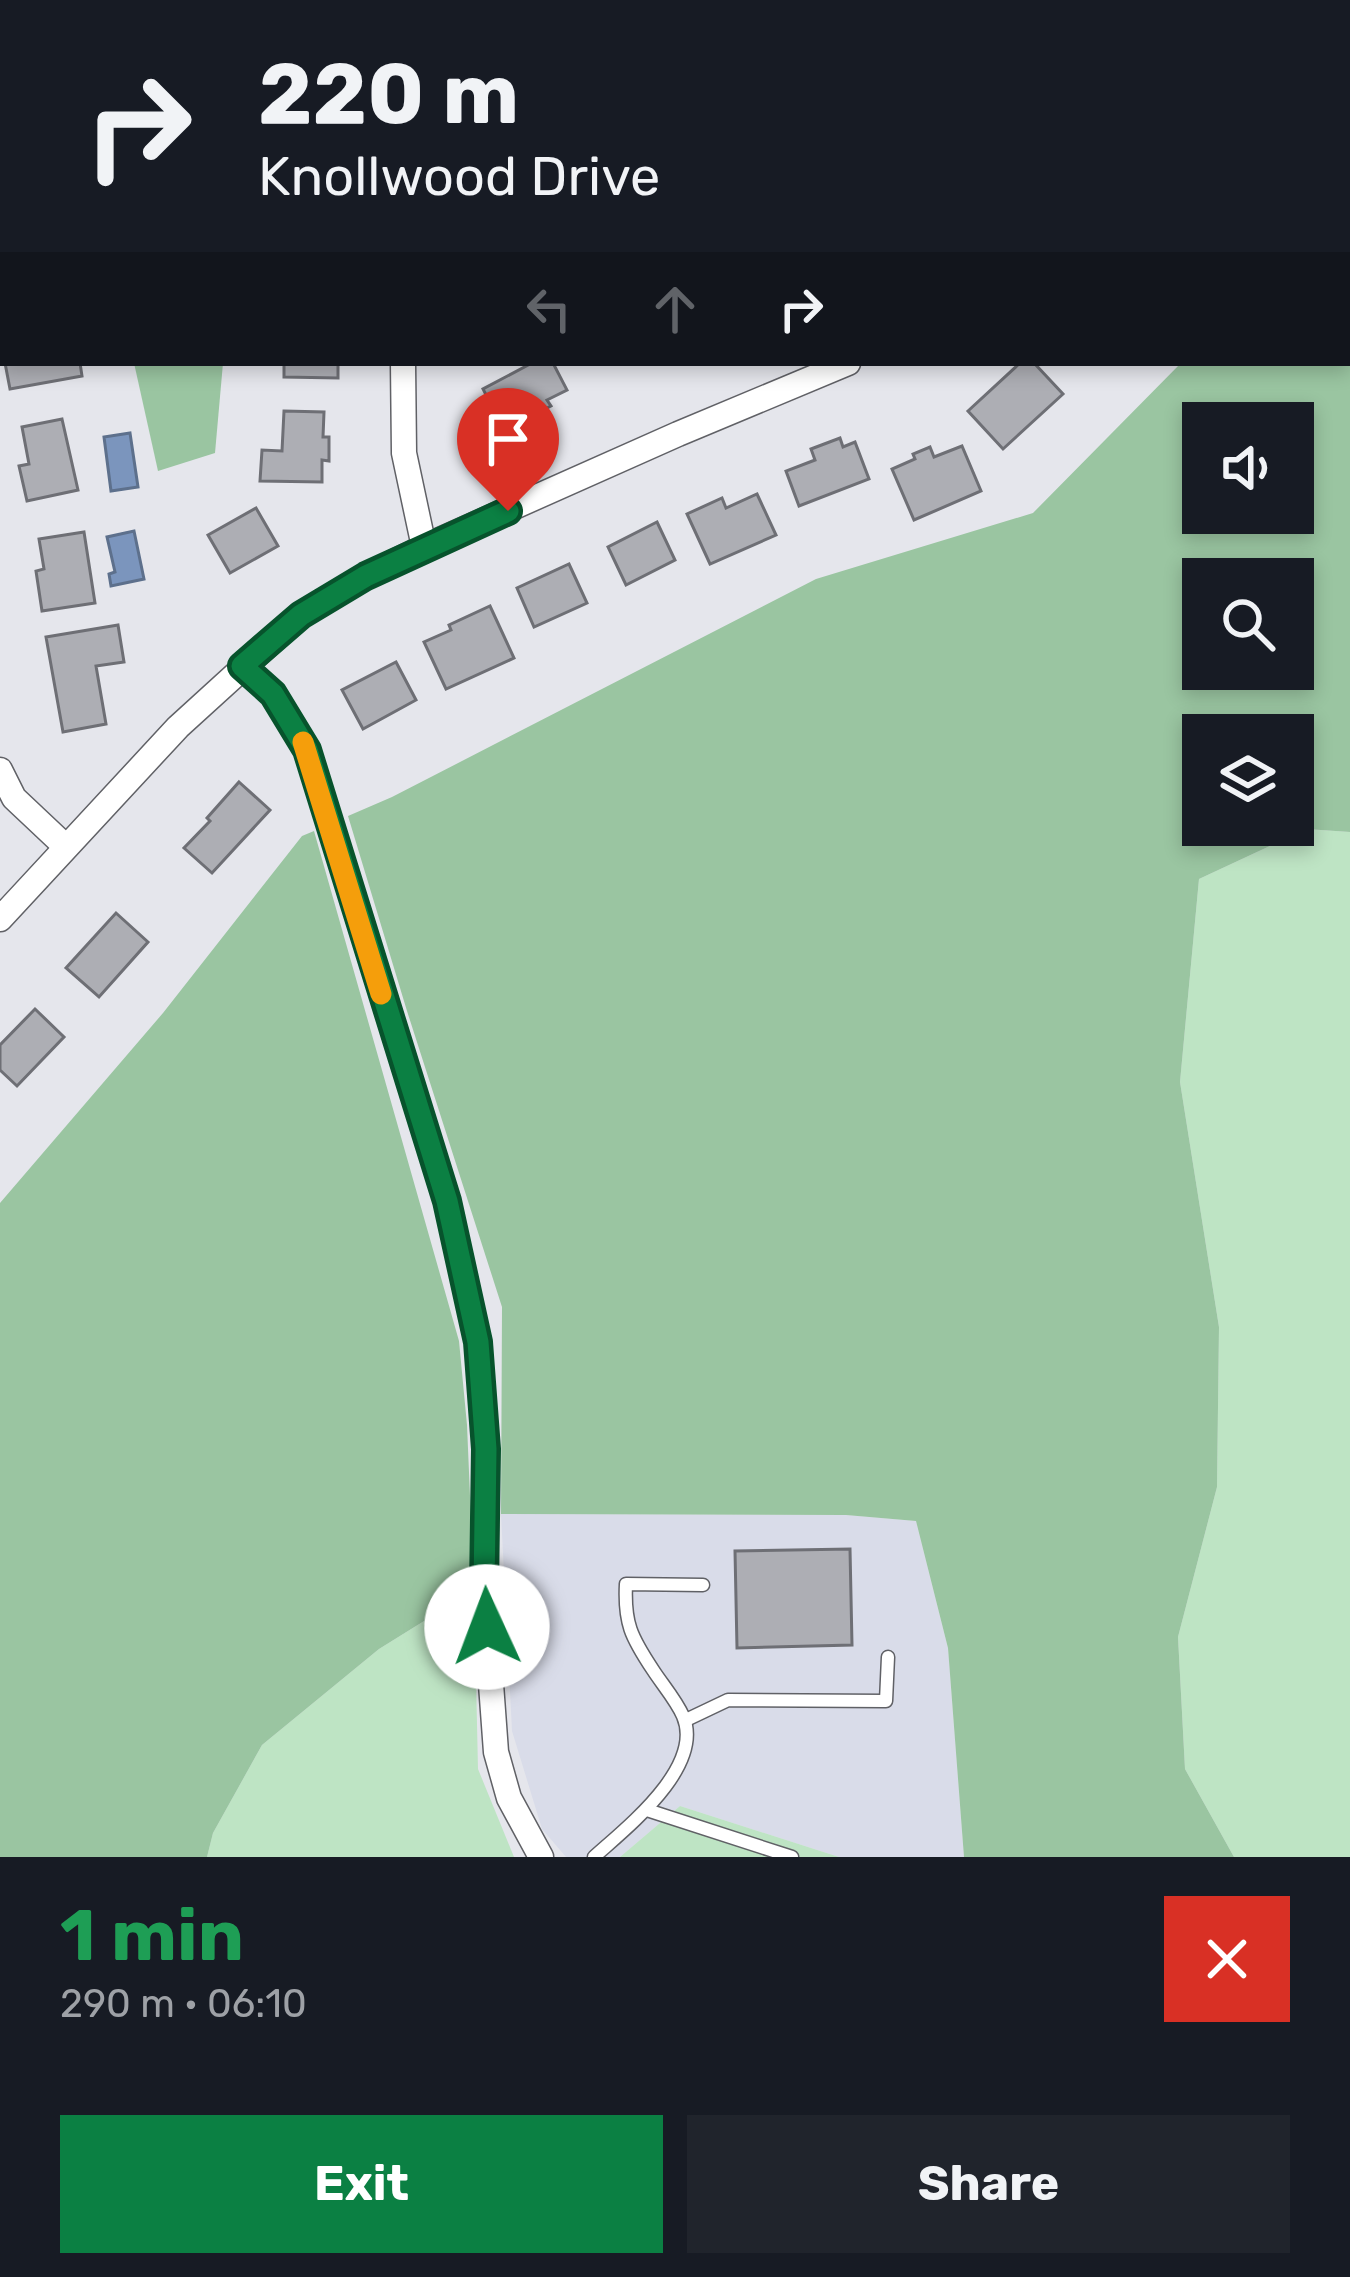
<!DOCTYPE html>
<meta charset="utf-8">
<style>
:root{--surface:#171b24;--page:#20242c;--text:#f1f3f6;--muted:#9ea1a6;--accent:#0b8043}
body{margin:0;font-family:Rubik,sans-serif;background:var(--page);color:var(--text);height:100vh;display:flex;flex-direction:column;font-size:45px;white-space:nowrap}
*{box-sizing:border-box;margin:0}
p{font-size:39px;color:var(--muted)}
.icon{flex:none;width:66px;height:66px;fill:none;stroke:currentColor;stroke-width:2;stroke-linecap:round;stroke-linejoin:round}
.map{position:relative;height:1857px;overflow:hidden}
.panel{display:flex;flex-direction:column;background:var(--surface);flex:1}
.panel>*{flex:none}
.guide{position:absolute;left:0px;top:0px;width:1350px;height:366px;box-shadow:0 6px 18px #0003;background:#171b24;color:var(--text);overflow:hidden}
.fabs{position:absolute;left:1182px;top:402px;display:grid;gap:24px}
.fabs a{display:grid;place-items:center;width:132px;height:132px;border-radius:0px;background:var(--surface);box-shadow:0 6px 18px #0003;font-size:60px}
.pin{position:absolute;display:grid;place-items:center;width:102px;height:102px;color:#fff;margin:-123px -51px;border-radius:50% 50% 50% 0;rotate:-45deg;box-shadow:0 0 12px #0007}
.pin .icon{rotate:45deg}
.me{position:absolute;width:132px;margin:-66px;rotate:358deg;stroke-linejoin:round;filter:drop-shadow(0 0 9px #0008)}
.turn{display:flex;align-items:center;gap:42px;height:252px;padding:0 60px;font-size:54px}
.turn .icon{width:156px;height:156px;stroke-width:2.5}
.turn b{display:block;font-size:84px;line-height:102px}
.lanes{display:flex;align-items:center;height:114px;padding:0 60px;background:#0003;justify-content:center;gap:60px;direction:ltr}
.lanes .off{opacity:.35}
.round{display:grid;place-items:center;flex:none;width:126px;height:126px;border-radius:0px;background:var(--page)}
.summary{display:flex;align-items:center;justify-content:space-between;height:204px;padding:0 60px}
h1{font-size:72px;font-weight:700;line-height:90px;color:#1e9e55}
.cta{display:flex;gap:24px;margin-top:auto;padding:24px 60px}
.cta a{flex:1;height:138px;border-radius:0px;background:var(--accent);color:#fff;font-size:48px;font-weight:700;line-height:138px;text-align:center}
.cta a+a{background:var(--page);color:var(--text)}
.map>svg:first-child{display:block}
.built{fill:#d9dce9}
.green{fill:#bee4c4}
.forest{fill:#9ac5a1;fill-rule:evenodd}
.water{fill:#7b95bd;stroke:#5d708c;stroke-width:3}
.building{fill:#adaeb4;stroke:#6e6f75;stroke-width:3}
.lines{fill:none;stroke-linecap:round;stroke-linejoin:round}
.service-casing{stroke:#606166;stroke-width:15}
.minor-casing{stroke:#606166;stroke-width:27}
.service{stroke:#fff;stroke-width:12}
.minor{stroke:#fff;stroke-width:24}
.route-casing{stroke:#07532c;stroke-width:30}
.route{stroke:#0b8043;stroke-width:21}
.slow{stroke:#f59e0b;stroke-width:21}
</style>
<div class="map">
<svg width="1350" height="1857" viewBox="0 0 1350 1857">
<rect width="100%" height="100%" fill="#e5e6ec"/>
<polygon class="built" points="501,1514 846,1515 916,1521 948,1648 964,1857 839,1857 680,1806 620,1857 566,1857 542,1829 512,1731"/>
<g class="green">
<polygon points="1306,829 1350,832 1350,1857 1234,1857 1185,1769 1178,1637 1217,1487 1219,1327 1180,1082 1199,879"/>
<polygon points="474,1590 478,1769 514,1857 207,1857 213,1833 262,1745 379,1649"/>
<polygon points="680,1806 839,1857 620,1857"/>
</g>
<g class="forest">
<polygon points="1144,0 1350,0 1350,284 1347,284 1347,3 1139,3"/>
<path d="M1347 331H1350V832L1306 829 1199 879 1180 1082 1219 1327 1217 1487 1178 1637 1185 1769 1234 1857H964L948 1648 916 1521 846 1515 501 1514 502 1307 407 1011 348 816 392 797 816 579 1033 513 1181 363H1347ZM1203 423H1293V513H1203ZM1293 579V669H1203V579ZM1293 735V825H1203V735Z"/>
<polygon points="134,363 223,363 215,453 158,471"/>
<polygon points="314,831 459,1341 467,1425 474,1590 379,1649 262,1745 213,1833 207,1857 0,1857 0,1203 163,1013 302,836"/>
</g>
<g class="water">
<polygon points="130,433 138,487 111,491 104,437"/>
<polygon points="134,531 144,579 111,586 109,574 115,572 107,537"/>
</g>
<g class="building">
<polygon points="5,363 80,363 82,376 10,389"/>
<polygon points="284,363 338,363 338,378 284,377"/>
<polygon points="532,363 553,363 567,390 547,400 551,406 504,430 483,389"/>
<polygon points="1020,363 1034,363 1063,394 1003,449 968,411"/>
<polygon points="284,411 324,412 323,437 329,437 329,461 322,460 322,482 260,481 262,450 282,451"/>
<polygon points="62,419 78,490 27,501 19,466 29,464 22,427"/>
<polygon points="840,438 843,447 855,442 869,479 799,506 786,471 815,460 811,449"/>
<polygon points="962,446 981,491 914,520 892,469 915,459 913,454 930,447 934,457"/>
<polygon points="757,494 776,535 710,564 687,514 722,498 726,508"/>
<polygon points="256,508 278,546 230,573 208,535"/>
<polygon points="657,522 675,560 626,585 608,547"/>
<polygon points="84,532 95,603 42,611 36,571 44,569 39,539"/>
<polygon points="569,564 587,603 534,627 517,588"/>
<polygon points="490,606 514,658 446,689 424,642 451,630 449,625"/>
<polygon points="118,625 124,662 96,666 106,724 63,732 46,637"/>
<polygon points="396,662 416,700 363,729 342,690"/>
<polygon points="239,782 270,810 212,873 184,848 210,821 207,818"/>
<polygon points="116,913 148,942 99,997 66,968"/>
<polygon points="35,1009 64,1037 17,1086 0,1070 0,1045"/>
<polygon points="850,1549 852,1645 737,1648 735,1551"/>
</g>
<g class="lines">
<g class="service-casing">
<g id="service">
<polyline points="686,1720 728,1700 886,1701 888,1657"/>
<polyline points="647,1810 792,1857"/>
<path d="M594 1857C626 1828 705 1767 683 1716 676 1700 662 1684 653 1670 631 1637 624 1623 626 1584L703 1585"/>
</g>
</g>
<g class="minor-casing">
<g id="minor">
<polyline points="427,3 428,0"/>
<polyline points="403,363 404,453 424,547"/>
<polyline points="242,666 273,694 307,750 447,1201 478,1342 486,1449 484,1589 496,1752 509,1798 541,1857"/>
<polyline points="0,770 14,798 66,847"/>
<polyline points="0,919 178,727 301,615 366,576 424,547 678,434 848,363"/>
</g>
</g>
<use href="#service" class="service"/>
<use href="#minor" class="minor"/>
</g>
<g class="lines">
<g class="route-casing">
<polyline id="route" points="487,1627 484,1589 486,1449 478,1342 447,1201 307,750 273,694 242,666 301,615 366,576 508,511"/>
</g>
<use href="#route" class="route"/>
<polyline class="slow" points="303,742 381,994"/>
</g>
</svg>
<div class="fabs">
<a><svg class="icon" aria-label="sound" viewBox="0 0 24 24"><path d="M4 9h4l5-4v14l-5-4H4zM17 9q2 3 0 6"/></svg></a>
<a><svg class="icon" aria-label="search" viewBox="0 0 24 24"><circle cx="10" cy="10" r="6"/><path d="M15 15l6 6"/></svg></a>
<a><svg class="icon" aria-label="layers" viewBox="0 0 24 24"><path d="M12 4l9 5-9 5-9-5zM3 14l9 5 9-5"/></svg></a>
</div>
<div class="pin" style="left:508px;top:511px;background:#d93025"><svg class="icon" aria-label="arrive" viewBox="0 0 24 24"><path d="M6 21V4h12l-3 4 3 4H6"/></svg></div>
<svg class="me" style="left:487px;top:1627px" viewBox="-20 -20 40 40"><circle r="19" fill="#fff"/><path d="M0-13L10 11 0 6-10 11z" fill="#0b8043"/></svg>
<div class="guide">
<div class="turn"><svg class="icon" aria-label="right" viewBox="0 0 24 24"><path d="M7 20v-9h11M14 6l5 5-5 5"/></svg><div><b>220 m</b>Knollwood Drive</div></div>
<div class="lanes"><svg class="icon off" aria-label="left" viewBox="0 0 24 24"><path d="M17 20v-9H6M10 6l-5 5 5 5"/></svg><svg class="icon off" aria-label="ahead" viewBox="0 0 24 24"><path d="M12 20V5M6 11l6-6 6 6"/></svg><svg class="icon" aria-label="right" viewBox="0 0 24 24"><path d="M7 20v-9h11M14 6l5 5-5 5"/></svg></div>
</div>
</div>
<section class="panel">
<div class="summary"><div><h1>1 min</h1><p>290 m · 06:10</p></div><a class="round" style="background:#d93025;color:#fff"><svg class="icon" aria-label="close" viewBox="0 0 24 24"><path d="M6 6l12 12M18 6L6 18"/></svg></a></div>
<div class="cta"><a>Exit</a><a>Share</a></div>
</section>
